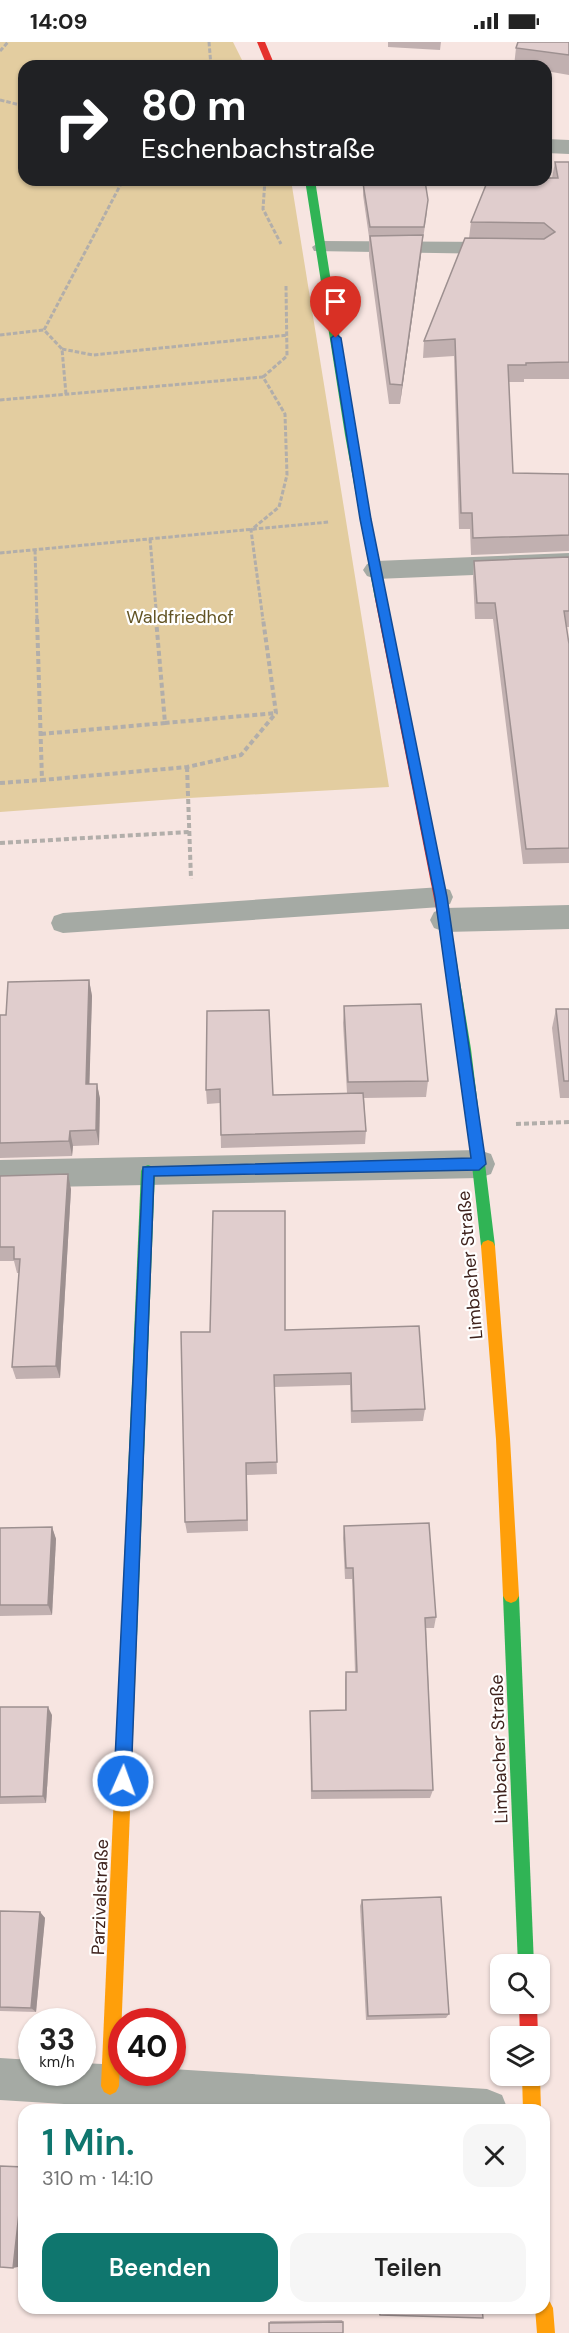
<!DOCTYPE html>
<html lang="de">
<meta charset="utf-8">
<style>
:root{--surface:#fff;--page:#f6f6f6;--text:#222;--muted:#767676;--accent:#0f766e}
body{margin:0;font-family:"DM Sans",sans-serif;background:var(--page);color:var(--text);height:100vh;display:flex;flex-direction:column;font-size:22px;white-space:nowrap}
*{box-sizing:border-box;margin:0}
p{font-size:20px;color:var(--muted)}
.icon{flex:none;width:33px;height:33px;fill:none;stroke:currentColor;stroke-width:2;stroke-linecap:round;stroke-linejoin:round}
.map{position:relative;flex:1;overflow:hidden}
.drawer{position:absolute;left:18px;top:2062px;width:532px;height:210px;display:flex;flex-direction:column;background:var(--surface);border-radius:18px;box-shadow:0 2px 4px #0004}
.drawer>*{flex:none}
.guide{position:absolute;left:18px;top:18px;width:534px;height:126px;border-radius:18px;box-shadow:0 2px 4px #0004;background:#202124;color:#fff;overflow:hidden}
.tools{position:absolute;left:490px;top:1912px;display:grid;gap:12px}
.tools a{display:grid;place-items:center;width:60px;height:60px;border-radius:12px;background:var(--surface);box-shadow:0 2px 4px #0004;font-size:30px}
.speed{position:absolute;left:18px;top:1966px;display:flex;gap:12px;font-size:30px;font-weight:700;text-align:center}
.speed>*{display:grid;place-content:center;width:78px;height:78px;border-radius:50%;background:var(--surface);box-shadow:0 2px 4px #0004;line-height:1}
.speed small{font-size:15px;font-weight:400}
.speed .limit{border:9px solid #d22;background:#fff;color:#111}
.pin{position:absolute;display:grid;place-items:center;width:51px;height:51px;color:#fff;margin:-62px -26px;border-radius:50% 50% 50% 0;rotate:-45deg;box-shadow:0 0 6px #0007}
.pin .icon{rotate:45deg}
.me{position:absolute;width:66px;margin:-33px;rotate:2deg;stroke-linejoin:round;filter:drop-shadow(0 0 4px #0008)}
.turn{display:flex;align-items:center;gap:21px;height:126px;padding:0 24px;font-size:27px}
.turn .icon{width:78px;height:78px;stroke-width:2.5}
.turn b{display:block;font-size:42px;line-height:51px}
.round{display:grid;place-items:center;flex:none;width:63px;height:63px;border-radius:18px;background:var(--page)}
.overview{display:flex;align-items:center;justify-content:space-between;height:102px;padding:0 24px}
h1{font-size:36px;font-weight:600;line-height:45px;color:var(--accent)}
.primary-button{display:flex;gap:12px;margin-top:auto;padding:12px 24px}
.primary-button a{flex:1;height:69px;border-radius:18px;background:var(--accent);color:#fff;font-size:24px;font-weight:600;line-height:69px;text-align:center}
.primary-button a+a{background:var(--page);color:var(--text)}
.status{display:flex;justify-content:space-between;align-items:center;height:42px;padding:0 30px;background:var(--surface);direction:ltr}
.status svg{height:16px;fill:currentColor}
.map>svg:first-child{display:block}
.green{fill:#e3cda0}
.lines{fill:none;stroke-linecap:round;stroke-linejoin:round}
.path-far1{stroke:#b2aeaa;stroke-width:3;stroke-dasharray:4.5 2;stroke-linecap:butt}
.path{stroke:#b2aeaa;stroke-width:4;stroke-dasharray:5 3;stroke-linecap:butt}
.lane{fill:#a5aaa4;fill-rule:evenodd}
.street{fill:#a5aaa4;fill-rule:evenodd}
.fast{fill:#30b455;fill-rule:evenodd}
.slow{fill:#ff9f0a;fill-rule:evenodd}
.jam{fill:#e5322d;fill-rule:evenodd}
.wall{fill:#c1b0b0}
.shaded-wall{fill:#9d9090}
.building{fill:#e0cdcd;stroke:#9d9090;stroke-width:1.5}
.route{fill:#1a73e8;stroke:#114b97;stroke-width:1.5}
.labels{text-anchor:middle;stroke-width:4.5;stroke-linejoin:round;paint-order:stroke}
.park-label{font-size:18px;fill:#625323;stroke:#fff}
.street-label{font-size:18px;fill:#3f231d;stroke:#fff}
</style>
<div class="status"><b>14:09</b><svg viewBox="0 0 49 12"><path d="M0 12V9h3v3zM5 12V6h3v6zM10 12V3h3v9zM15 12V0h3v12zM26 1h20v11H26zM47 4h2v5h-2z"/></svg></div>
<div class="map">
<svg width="569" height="2291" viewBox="0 0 569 2291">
<rect width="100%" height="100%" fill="#f7e5e1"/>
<polygon class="green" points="0,0 233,0 245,24 24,24 24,138 291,138 389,745 189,756 0,770"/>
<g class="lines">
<g class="path-far1">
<polyline points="209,0 211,24"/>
<polyline points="0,9 8,0"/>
<polyline points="0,58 24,64"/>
<polyline points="265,138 263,167 281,202"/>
<polyline points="0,293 44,288"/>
<polyline points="62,307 93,313 288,293"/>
<polyline points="263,335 287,314 286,244"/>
<polyline points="66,352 62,307 44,288 123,138"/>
<polyline points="0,358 263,335 285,372 287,433 279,465 251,488 263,578"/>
<polyline points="150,497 157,578"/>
<polyline points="35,508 37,578"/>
<polyline points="0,511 329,480"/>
</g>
<g class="path">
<polyline points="37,577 42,738 187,725 241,713 276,671 263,577"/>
<polyline points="156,577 165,681 276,671"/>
<polyline points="41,692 165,681"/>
<polyline points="187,725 191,837"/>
<polyline points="0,741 42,738"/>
<polyline points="0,801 189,790"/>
<polyline points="516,1082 569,1080"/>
</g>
<g class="lane">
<polygon points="321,199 496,200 505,206 496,212 314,209 312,205"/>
<polygon points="441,845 450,848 453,855 450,862 441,865 63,891 54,888 51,881 54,874 63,871"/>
</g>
<g class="street">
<polygon points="546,97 569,98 569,112 546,111"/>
<polygon points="569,511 569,529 376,537 367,534 363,528 367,522 376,519"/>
<polygon points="569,863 569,887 445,890 434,886 430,878 434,870 445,866"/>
<polygon points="479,1108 491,1112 495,1122 491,1132 479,1136 0,1146 0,1118"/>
<polygon points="0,2016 32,2018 32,2031 82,2031 82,2021 122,2023 122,2031 172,2031 172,2027 487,2047 502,2053 508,2068 160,2068 0,2058"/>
</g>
<g class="fast">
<polygon points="305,138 315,138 355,393 385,557 380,561 375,557 345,393"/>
<polygon points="443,867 449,872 471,1007 495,1204 493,1208 488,1210 483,1208 481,1204 459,1007 437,872"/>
<polygon points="148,1123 153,1125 155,1129 137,1595 134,1600 129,1603 124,1600 121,1595 141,1129 143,1125"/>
<polygon points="511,1547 516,1549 519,1554 534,1923 518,1923 503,1554 506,1549"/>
</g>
<g class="slow">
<polygon points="488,1198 493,1200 495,1204 510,1397 519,1554 516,1559 511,1561 506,1559 503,1554 496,1397 481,1204 483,1200"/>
<polygon points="129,1587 134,1590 137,1595 119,2044 116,2050 110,2053 104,2050 101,2044 121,1595 124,1590"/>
<polygon points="522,2034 540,2034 541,2068 523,2068"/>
<polygon points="544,2257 550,2260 553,2266 555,2291 537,2291 535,2266 544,2266"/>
</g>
<g class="jam">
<polygon points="257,0 265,0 275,24 267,24"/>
<polygon points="380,553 385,557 449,872 443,877 437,872 375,557"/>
<polygon points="519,1962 537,1962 538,1995 520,1995"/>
</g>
</g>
<g class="wall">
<polygon points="388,0 441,0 440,8 388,5"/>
<polygon points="569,0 569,33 546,29 546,24 514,24 516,6"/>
<polygon points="555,120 569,120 569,337 524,337 524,340 509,340 513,431 569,432 569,509 471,513 470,487 459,487 454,314 423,316 424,299 469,196 471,180 552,136"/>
<polygon points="363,141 427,170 423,197 422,197 421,213 400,362 389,362 369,214 369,195 363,153"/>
<polygon points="569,515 569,585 566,585 569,602 569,821 523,822 493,577 475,577 473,535 474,519"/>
<polygon points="89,938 92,954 89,1042 97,1042 100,1057 99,1103 73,1104 72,1114 0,1116 0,973 6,973"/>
<polygon points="344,964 428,1039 426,1055 364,1056 366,1089 365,1102 221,1106 220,1061 207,1062 206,1048 207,969 273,1053 347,1051 343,981"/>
<polygon points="556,967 569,967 569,1056 560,1056 552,986"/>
<polygon points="0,1134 71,1147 60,1336 16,1337 12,1325 19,1231 17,1231 14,1219 0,1219"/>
<polygon points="285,1288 425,1367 423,1379 351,1381 350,1343 274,1345 277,1432 247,1433 248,1489 187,1491 185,1480"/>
<polygon points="344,1484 436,1575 434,1586 426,1586 433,1748 430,1756 311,1757 310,1669 345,1668 345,1639 346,1630 355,1630 352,1537 345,1537 343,1496"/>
<polygon points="52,1485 56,1497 52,1573 0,1574 0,1486"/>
<polygon points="0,1665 52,1673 46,1761 0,1762"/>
<polygon points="362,1858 449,1972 446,1976 366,1978 360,1864"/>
<polygon points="0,1869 40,1870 45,1876 36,1970 0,1969"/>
<polygon points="342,2278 343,2280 269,2291 270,2279"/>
</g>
<g class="shaded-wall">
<polygon points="423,193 421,213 400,362 402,343"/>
<polygon points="89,938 92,954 89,1057 86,1042"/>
<polygon points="97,1042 100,1057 99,1103 96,1088"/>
<polygon points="70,1089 73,1104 72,1114 69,1099"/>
<polygon points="68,1132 71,1147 60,1336 56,1324"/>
<polygon points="52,1485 56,1497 52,1573 48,1563"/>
<polygon points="48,1665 52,1673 46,1761 43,1754"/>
<polygon points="40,1870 45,1876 36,1970 31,1966"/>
<polygon points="24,2125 24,2172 18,2225 13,2226"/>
</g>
<g class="building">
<polygon points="518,0 569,0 569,13 516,6"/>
<polygon points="555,120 569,120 569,320 526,321 526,323 508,323 513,431 569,432 569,493 473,496 472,471 461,471 455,297 424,299 465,196 544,197 555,190 544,181 471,180 488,138 546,138 546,136 558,136"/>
<polygon points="425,139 428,158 424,185 370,185 363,141"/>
<polygon points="423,193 402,343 390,342 370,194"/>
<polygon points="569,515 569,569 564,569 569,602 569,806 526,807 495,561 477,561 474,519"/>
<polygon points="89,938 86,1042 97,1042 96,1088 70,1089 69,1099 0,1101 0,973 6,973 8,940"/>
<polygon points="421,962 428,1039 348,1040 344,964"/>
<polygon points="556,967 569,967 569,1039 564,1039"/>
<polygon points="269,968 273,1053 363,1051 366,1089 221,1093 220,1047 206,1048 207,969"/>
<polygon points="68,1132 56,1324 12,1325 20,1217 14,1217 14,1205 0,1205 0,1134"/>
<polygon points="213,1169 285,1169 285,1288 419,1284 425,1367 352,1369 351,1331 274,1333 277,1420 246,1421 247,1478 185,1480 181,1290 210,1290"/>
<polygon points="429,1481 436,1575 425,1576 433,1748 312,1749 310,1669 346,1668 346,1630 357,1630 353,1526 346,1526 344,1484"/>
<polygon points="52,1485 48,1563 0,1563 0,1486"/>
<polygon points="0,1665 48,1665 43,1754 0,1755"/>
<polygon points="441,1855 449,1972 368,1974 362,1858"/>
<polygon points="0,1869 40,1870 31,1966 0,1965"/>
<polygon points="0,2124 24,2125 13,2226 0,2225"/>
<polygon points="379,2266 482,2266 483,2276 380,2273"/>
<polygon points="343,2280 343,2291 269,2291 269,2281"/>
</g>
<polygon class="route" points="336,292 341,296 371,477 447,855 486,1122 479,1128 154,1134 131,1739 128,1744 123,1747 117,1744 114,1739 143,1125 471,1116 435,855 360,477 331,296"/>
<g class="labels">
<g class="park-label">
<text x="180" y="581">Waldfriedhof</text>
</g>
<g class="street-label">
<text transform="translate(470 1223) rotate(-95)" y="6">Limbacher Straße</text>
<text transform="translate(499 1707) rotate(-92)" y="6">Limbacher Straße</text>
<text transform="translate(100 1855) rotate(-88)" y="6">Parzivalstraße</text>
</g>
</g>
</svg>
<div class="tools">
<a><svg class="icon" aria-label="search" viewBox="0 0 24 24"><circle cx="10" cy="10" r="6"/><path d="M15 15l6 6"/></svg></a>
<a><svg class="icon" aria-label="layers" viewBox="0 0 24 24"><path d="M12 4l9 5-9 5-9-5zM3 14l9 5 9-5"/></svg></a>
</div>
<div class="speed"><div>33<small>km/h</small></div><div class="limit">40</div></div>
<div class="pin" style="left:336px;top:296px;background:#d93025"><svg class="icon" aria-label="arrive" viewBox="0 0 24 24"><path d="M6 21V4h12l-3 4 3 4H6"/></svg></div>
<svg class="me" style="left:123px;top:1739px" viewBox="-20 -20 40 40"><circle r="17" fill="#1a73e8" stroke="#fff" stroke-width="3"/><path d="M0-11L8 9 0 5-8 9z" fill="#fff"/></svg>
<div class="guide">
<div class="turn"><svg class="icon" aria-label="right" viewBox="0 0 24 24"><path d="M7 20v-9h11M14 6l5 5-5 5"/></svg><div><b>80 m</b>Eschenbachstraße</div></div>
</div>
<section class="drawer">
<div class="overview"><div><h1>1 Min.</h1><p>310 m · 14:10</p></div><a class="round"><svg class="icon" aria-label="close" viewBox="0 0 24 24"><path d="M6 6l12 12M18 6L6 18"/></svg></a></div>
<div class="primary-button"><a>Beenden</a><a>Teilen</a></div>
</section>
</div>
